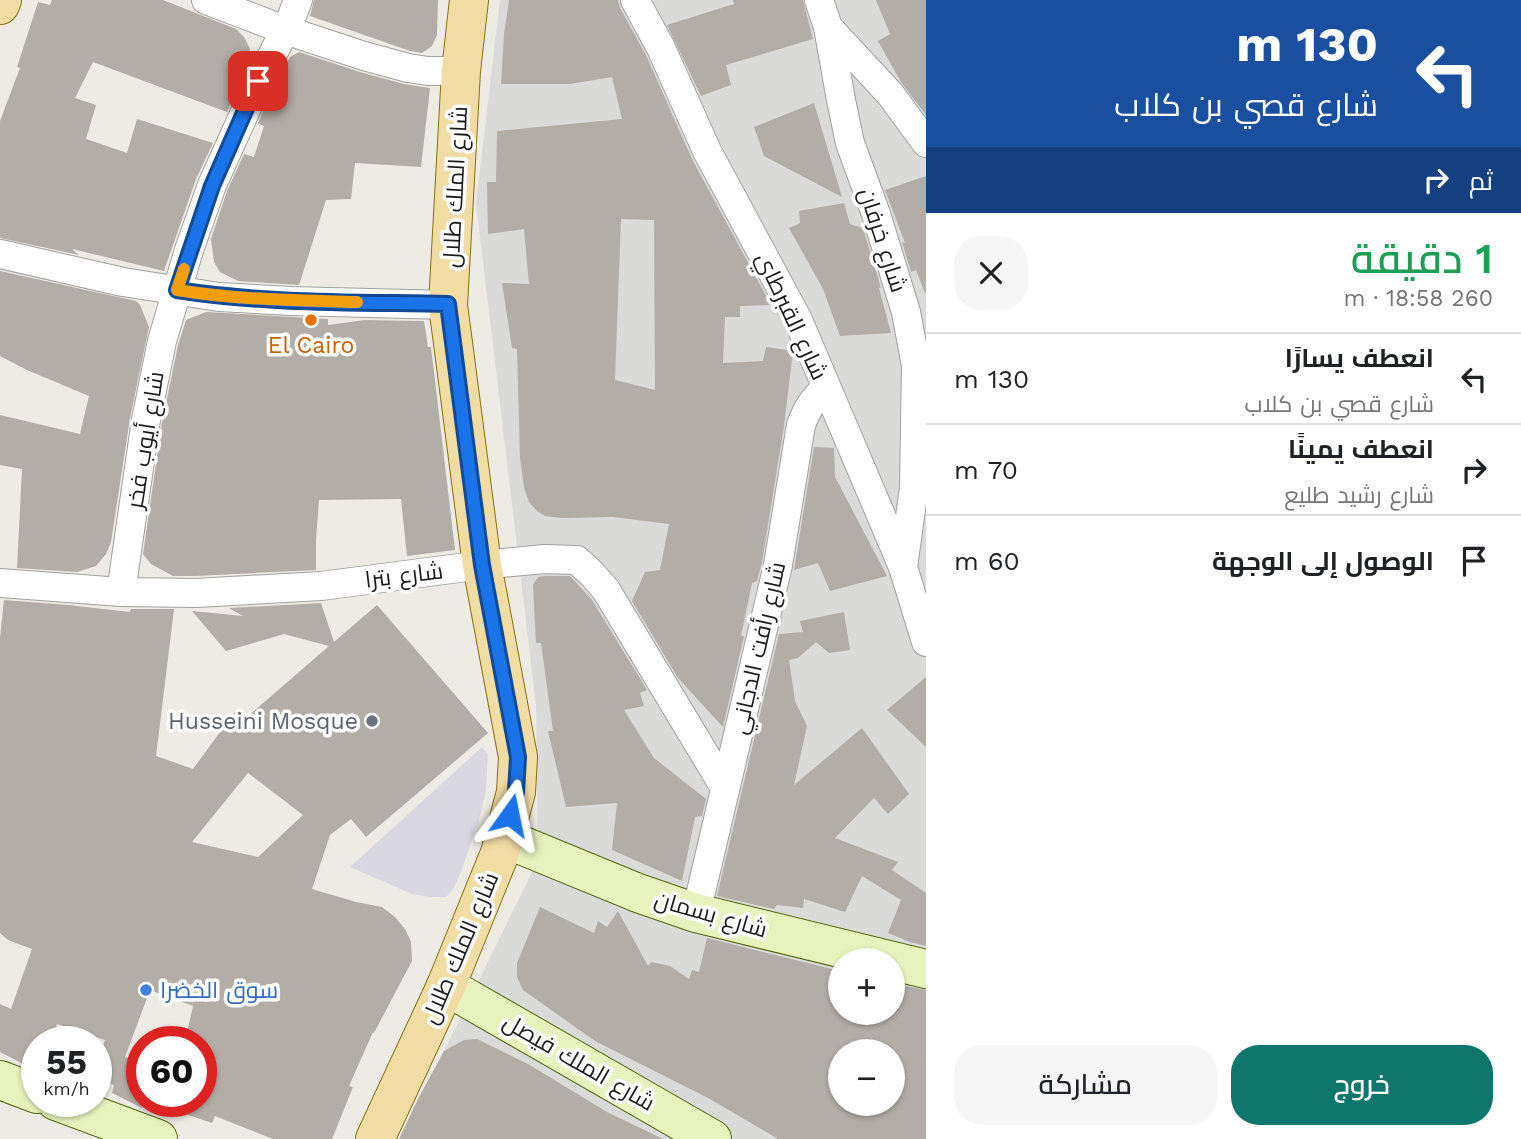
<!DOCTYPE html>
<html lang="ar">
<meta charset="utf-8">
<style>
:root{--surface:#fff;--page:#f6f6f6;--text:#202124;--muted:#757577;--line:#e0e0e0;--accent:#0f766e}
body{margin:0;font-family:"Work Sans",Cairo,sans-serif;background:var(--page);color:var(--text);direction:rtl;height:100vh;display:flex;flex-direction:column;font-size:26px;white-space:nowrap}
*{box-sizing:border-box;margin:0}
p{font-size:23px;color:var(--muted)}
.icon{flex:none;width:38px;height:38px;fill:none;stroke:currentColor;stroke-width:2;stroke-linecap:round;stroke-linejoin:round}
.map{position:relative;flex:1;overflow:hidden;direction:ltr}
.sheet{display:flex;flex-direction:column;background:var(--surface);width:595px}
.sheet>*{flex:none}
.guide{background:#1a4fa0;color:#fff;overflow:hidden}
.fabs{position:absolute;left:828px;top:948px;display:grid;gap:14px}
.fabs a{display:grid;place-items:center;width:77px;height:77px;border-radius:50%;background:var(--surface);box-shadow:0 2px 5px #0004;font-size:35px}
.speed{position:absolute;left:21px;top:1026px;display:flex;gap:14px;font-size:35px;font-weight:700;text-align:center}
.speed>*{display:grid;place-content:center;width:91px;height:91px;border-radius:50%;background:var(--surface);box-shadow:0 2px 5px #0004;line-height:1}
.speed small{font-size:18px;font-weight:400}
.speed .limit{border:10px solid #d22;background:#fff;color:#111}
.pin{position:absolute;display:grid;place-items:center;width:60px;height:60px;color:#fff;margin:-30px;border-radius:14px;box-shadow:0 4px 10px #0006}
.me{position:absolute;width:77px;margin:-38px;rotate:12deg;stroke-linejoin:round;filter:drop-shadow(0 0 5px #0008)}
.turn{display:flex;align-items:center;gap:24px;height:147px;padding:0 28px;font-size:32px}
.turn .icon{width:91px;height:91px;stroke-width:2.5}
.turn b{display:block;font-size:49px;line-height:60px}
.then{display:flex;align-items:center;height:66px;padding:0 28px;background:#0003;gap:14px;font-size:26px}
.round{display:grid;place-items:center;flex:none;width:74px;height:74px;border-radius:28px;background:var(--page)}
.headline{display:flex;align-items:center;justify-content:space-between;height:119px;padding:0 28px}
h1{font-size:42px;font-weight:600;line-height:52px;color:#1e9e55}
.cta{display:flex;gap:14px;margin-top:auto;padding:14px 28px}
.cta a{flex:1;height:80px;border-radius:28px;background:var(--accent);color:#fff;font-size:28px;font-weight:600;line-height:80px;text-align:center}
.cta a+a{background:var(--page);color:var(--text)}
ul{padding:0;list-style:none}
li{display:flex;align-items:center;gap:21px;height:91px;padding:0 28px;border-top:2px solid var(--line)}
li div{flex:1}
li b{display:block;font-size:26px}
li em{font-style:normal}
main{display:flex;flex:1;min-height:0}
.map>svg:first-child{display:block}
.residential{fill:#dadad9;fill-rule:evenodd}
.plaza{fill:#d9d8e2}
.building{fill:#b2ada6;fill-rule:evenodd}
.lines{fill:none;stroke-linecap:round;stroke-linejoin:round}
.minor-casing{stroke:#a0a0a0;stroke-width:30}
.secondary-casing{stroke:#506710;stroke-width:40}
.primary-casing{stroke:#857010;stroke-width:40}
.minor{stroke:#fff;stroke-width:28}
.secondary{stroke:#e7f2bc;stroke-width:38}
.primary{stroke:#f1dca4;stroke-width:38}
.route-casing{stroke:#114b97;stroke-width:18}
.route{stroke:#1a73e8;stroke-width:12}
.slow{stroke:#f59e0b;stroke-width:12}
.food-dot{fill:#e8710a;stroke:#fff;stroke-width:2.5}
.worship-dot{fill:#6b7280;stroke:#fff;stroke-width:2.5}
.shop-dot{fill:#3f7fe0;stroke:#fff;stroke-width:2.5}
.labels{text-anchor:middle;stroke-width:7;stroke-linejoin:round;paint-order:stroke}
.street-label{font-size:23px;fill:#1c1c1c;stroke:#fff}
.food-label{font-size:23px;fill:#c56008;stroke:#fff}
.worship-label{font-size:23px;fill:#5b616d;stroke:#fff;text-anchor:end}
.shop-label{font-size:23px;fill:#366cbe;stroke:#fff;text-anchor:start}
</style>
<main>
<section class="sheet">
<div class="guide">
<div class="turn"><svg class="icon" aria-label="left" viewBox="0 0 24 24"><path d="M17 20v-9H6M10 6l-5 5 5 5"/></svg><div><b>130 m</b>شارع قصي بن كلاب</div></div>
<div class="then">ثم<svg class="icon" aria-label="right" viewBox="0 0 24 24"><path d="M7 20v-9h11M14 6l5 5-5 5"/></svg></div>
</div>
<div class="headline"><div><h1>1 دقيقة</h1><p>260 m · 18:58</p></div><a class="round"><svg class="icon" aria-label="close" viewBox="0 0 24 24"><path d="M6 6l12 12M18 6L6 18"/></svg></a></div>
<ul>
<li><svg class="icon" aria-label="left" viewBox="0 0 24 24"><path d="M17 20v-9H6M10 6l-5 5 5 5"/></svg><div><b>انعطف يسارًا</b><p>شارع قصي بن كلاب</p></div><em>130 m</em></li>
<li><svg class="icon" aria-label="right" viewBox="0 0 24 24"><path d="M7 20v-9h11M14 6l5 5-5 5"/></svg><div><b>انعطف يمينًا</b><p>شارع رشيد طليع</p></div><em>70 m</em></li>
<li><svg class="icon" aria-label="arrive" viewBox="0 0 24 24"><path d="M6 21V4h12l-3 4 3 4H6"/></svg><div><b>الوصول إلى الوجهة</b></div><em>60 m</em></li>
</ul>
<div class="cta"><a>خروج</a><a>مشاركة</a></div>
</section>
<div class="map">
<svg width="926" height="1139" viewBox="0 0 926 1139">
<rect width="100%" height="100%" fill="#edebe3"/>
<path class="residential" d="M500 0H926V1139H401L538 860 536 705 476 203ZM840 961H892V1013H840ZM840 1052H892V1104H840Z"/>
<polygon class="plaza" points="482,747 488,754 486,790 479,820 460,874 454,888 446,897 429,897 412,894 350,867"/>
<g class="building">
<polygon points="52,0 163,0 236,29 244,37 250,49 248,65 227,112 93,62 75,98 96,105 86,139 127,153 137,119 213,143 196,179 164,271 72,249 79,255 0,238 0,121 20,68 17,67 38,2 50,5"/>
<polygon points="314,0 438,0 437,35 432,46 422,53 410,51 310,16"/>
<path d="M509 0H618L620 8 646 55 692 159 771 305 740 306V317H725L723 363 763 361 766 347 793 351 784 426 762 562 757 581 752 583 741 636H744L723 727 678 678 632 601 645 572 660 570 669 524 613 517 562 518 545 516 537 511 529 502 524 488 520 458 517 349 512 348 502 283 529 284 524 229 488 234 487 182H496L497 131 622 119 612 77 570 84H501L504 34ZM621 219 654 220 655 390 615 380Z"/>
<polygon points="733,0 803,0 813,39 726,65 731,85 701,96 667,25 734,4"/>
<polygon points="876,0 926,0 926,115 901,82 878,41 890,34"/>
<polygon points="299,52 360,72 404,84 430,88 421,167 355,163 351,199 326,200 299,285 238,281 220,272 214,262 211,239 227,191 244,154 254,157 264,126 258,123 274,88 290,57"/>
<polygon points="814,103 842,197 764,156 754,127"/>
<polygon points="926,176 926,293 925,293 916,270 911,272 902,242 905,243 885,190"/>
<polygon points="844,203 850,224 863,228 881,288 879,288 891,333 840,336 823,289 789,228 800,223 799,211"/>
<polygon points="0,271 136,301 140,305 149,327 130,418 111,542 106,554 96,566 77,572 17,568 22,469 0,465 0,415 80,434 89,396 27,370 0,356"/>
<polygon points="206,312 328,319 328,325 365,320 424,321 428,347 431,347 455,550 407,556 401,499 319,500 316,540 316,570 196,576 173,576 151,564 143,554 162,423 178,345 186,320"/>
<polygon points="814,447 834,448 835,477 887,576 830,591 818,563 794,570"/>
<polygon points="545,576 570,576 592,600 647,690 640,693 644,706 624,710 654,758 706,799 702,816 695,817 682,881 612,850 617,803 566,807 548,731 553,731 541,643 536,643 533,585 538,577"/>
<path d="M4 600 68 605 130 612 131 609H174L156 756 193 769 237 709 246 718 329 646 284 634 226 651 192 611 243 616 229 608 321 603 334 642 377 605 488 733 366 837 351 819 330 835 312 889 356 902 382 907 395 917 405 929 411 942 412 961 374 1033 373 1032 349 1086 353 1087 332 1139H273L215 1116 212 1123 156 1104 157 1101H201V1041H185L193 1006 150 990 125 1057 142 1063V1108L112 1093 114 1085 96 1080V1065L105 1040 57 1024 51 1041H37V1050L29 1067 0 1052V1004L11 1009 32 949 8 940 0 933V638ZM248 773 303 815 258 857 192 842Z"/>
<polygon points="844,612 850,650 829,653 816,642 798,658 789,660 795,701 807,726 794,785 862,728 909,794 888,814 874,798 835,838 898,862 892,870 926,893 926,946 910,942 888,933 901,900 862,876 845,912 804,899 803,908 777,905 774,909 717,896 779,634 803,632 800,621"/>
<polygon points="926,677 926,747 887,710"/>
<path d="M540 907 594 933 598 921 607 927 618 911 648 966 651 962 670 966 689 979 692 970 699 972 707 938 840 971V1013H892V983L926 990V1139H778L710 1099 595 1041 523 990 517 977V963ZM840 1052H892V1104H840Z"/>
<polygon points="477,1039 528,1064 607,1112 663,1139 399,1139 419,1097 444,1051 464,1040"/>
</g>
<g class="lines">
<g class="minor-casing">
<g id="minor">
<polyline points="206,0 285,30 364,56 408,68 428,71 461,71"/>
<polyline points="635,0 661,48 707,151 798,320 903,567 926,642"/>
<polyline points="819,0 828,27 841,100 850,143 876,214 906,312 916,366 914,488 903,567"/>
<polyline points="828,27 891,95 926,143"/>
<polyline points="0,254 123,282 219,297 291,301 448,305"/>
<polyline points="0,583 121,592 196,593 321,586 482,565 544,559 577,560 593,575 606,590 725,788"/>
<polyline points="121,592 146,420 162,341 189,250 212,185 259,81 292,16 298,0"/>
<path d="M696 913 778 565 801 425C807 409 813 399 826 388"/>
</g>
</g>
<g class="secondary-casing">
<g id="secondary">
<polyline points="504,838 638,893 696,913 926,969"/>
<polyline points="446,986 712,1139"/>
<polyline points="0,1080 37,1094"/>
<polyline points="56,1101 158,1139"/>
</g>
</g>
<g class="primary-casing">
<g id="primary">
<polyline points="0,5 2,0"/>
<polyline points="375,1139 446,986 500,853 516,792 518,757 482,565 448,305 461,71 469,0"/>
</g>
</g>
<use href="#minor" class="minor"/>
<use href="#secondary" class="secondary"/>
<use href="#primary" class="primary"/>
</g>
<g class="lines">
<g class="route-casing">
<path id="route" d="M258 81 212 186 177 290C267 304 358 302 448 304L482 565 518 757 516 792 510 815"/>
</g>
<use href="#route" class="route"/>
<path class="slow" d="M184 269 177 290C237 300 296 300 357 302"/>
</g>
<circle class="food-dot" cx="311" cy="320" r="7"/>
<circle class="worship-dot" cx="372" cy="721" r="7"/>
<circle class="shop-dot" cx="146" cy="990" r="7"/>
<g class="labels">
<g class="street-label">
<text transform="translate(455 187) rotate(-87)" y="8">شارع الملك طلال</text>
<text transform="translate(883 240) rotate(72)" y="8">شارع خرفان</text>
<text transform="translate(792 316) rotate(65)" y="8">شارع القبرطاي</text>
<text transform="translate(145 440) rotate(-81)" y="8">شارع أيوب فخر</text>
<text transform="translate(404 575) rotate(-7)" y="8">شارع بترا</text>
<text transform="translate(758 648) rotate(-77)" y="8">شارع رأفت الدجاني</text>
<text transform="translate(711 914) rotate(16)" y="8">شارع بسمان</text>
<text transform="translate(460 948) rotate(-67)" y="8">شارع الملك طلال</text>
<text transform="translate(579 1062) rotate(30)" y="8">شارع الملك فيصل</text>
</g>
<g class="food-label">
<text x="311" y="353">El Cairo</text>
</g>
<g class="worship-label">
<text x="358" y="729">Husseini Mosque</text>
</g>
<g class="shop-label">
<text x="160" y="998">سوق الخضرا</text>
</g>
</g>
</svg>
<div class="fabs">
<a>+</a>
<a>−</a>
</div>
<div class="speed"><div>55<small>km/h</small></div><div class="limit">60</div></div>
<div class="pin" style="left:258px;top:81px;background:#d93025"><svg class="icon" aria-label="arrive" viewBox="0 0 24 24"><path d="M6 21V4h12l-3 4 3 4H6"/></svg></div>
<svg class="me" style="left:510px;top:815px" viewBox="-20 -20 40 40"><path d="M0-17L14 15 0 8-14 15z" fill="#1a73e8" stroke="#fff" stroke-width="4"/></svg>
</div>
</main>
